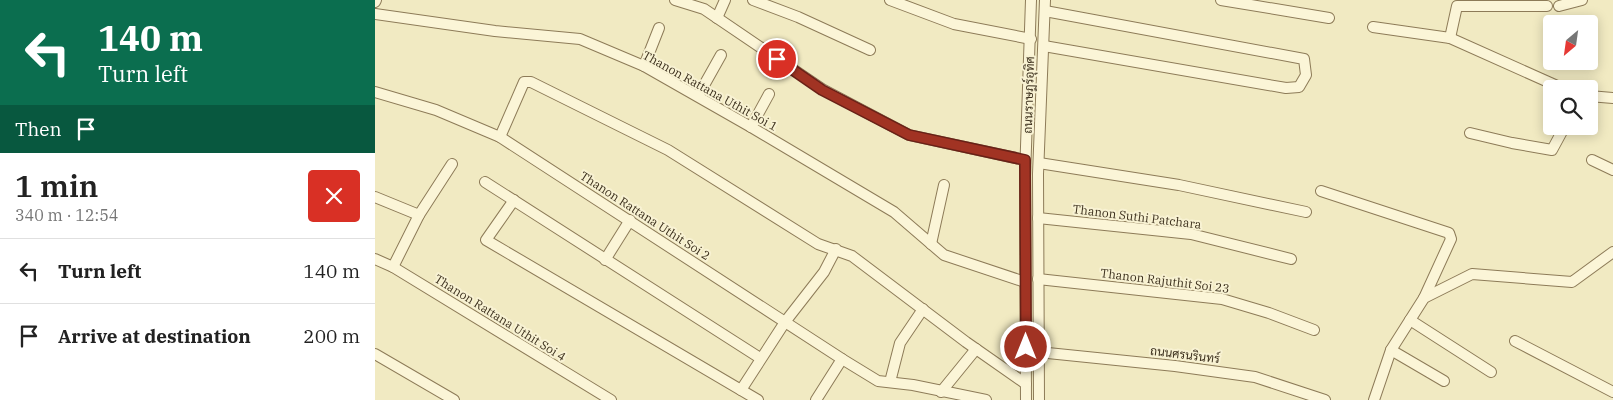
<!DOCTYPE html>
<meta charset="utf-8">
<style>
:root{--surface:#fff;--page:#f2f2f2;--text:#222;--muted:#767676;--line:#e0e0e0}
body{margin:0;font-family:"IBM Plex Serif",Sarabun,serif;background:var(--page);color:var(--text);height:100vh;display:flex;flex-direction:column;font-size:19px;white-space:nowrap}
*{box-sizing:border-box;margin:0}
p{font-size:16px;color:var(--muted)}
.icon{flex:none;width:28px;height:28px;fill:none;stroke:currentColor;stroke-width:2;stroke-linecap:round;stroke-linejoin:round}
.map{position:relative;flex:1;overflow:hidden}
.side{display:flex;flex-direction:column;background:var(--surface);width:375px}
.side>*{flex:none}
.top-card{background:#0b6e4f;color:#fff;overflow:hidden}
.needle{width:32px;rotate:209deg}
.buttons{position:absolute;left:1168px;top:15px;display:grid;gap:10px}
.buttons a{display:grid;place-items:center;width:55px;height:55px;border-radius:5px;background:var(--surface);box-shadow:0 2px 12px #0003;font-size:25px}
.pin{position:absolute;display:grid;place-items:center;width:42px;height:42px;color:#fff;margin:-21px;border:2px solid #fff;border-radius:50%;box-shadow:0 1px 5px #0007}
.me{position:absolute;width:55px;margin:-28px;rotate:0deg;stroke-linejoin:round;filter:drop-shadow(0 0 4px #0008)}
.turn{display:flex;align-items:center;gap:18px;height:105px;padding:0 15px;font-size:22px}
.turn .icon{width:65px;height:65px;stroke-width:2.5}
.turn b{display:block;font-size:35px;line-height:42px}
.then{display:flex;align-items:center;height:48px;padding:0 15px;background:#0003;gap:10px;font-size:19px}
.round{display:grid;place-items:center;flex:none;width:52px;height:52px;border-radius:5px;background:var(--page)}
.head{display:flex;align-items:center;justify-content:space-between;height:85px;padding:0 15px}
h1{font-size:30px;font-weight:600;line-height:38px}
ul{padding:0;list-style:none}
li{display:flex;align-items:center;gap:15px;height:65px;padding:0 15px;border-top:1px solid var(--line)}
li div{flex:1}
li b{display:block;font-size:19px}
li em{font-style:normal}
main{display:flex;flex:1;min-height:0}
.map>svg:first-child{display:block}
.lines{fill:none;stroke-linecap:round;stroke-linejoin:round}
.minor-casing{stroke:#8d7b58;stroke-width:12}
.minor{stroke:#fbf5d7;stroke-width:10}
.route-casing{stroke:#692117;stroke-width:12}
.route{stroke:#a13323;stroke-width:9}
.labels{text-anchor:middle;stroke-width:4;stroke-linejoin:round;paint-order:stroke}
.street-label{font-size:12px;fill:#3c301d;stroke:#f8f2d3}
</style>
<main>
<section class="side">
<div class="top-card">
<div class="turn"><svg class="icon" aria-label="left" viewBox="0 0 24 24"><path d="M17 20v-9H6M10 6l-5 5 5 5"/></svg><div><b>140 m</b>Turn left</div></div>
<div class="then">Then<svg class="icon" aria-label="arrive" viewBox="0 0 24 24"><path d="M6 21V4h12l-3 4 3 4H6"/></svg></div>
</div>
<div class="head"><div><h1>1 min</h1><p>340 m · 12:54</p></div><a class="round" style="background:#d93025;color:#fff"><svg class="icon" aria-label="close" viewBox="0 0 24 24"><path d="M6 6l12 12M18 6L6 18"/></svg></a></div>
<ul>
<li><svg class="icon" aria-label="left" viewBox="0 0 24 24"><path d="M17 20v-9H6M10 6l-5 5 5 5"/></svg><div><b>Turn left</b></div><em>140 m</em></li>
<li><svg class="icon" aria-label="arrive" viewBox="0 0 24 24"><path d="M6 21V4h12l-3 4 3 4H6"/></svg><div><b>Arrive at destination</b></div><em>200 m</em></li>
</ul>
</section>
<div class="map">
<svg width="1238" height="400" viewBox="0 0 1238 400">
<rect width="100%" height="100%" fill="#f1eac2"/>
<g class="lines">
<g class="minor-casing">
<g id="minor">
<polyline points="300,0 329,9 447,89 534,135 650,160"/>
<polyline points="378,0 423,17 495,50"/>
<polyline points="515,0 579,24 656,39"/>
<polyline points="846,0 954,18"/>
<polyline points="0,2 1,0"/>
<polyline points="1184,6 1207,0"/>
<polyline points="0,14 120,31 205,39 269,66 376,127 519,212 569,255 650,282"/>
<polyline points="342,18 350,0"/>
<polyline points="998,27 1075,38 1189,89"/>
<polyline points="1075,38 1082,6 1172,6"/>
<polyline points="669,46 911,88 924,87 931,75 929,59 670,11"/>
<polyline points="269,66 284,28"/>
<polyline points="0,92 61,110 125,137 467,359 503,381 538,385 611,400"/>
<polyline points="323,96 346,55"/>
<polyline points="1214,96 1238,98"/>
<polyline points="376,127 394,94"/>
<polyline points="1095,133 1137,143 1177,150 1190,126"/>
<polyline points="125,137 149,82 156,82 293,150 443,244 477,256 591,342 651,384"/>
<polyline points="1217,160 1238,170"/>
<polyline points="664,163 804,185 931,212"/>
<polyline points="110,182 385,358"/>
<polyline points="946,191 1074,233 1076,239 1049,298"/>
<polyline points="0,197 44,215"/>
<polyline points="139,200 111,240 383,400"/>
<polyline points="663,218 816,234 916,259"/>
<polyline points="556,244 569,185"/>
<polyline points="0,259 18,267 236,400"/>
<polyline points="230,260 255,220"/>
<polyline points="18,267 44,215 77,164"/>
<polyline points="663,279 847,299 894,313 939,330"/>
<polyline points="1035,320 1116,372"/>
<polyline points="1140,341 1238,392"/>
<polyline points="1016,350 1069,381"/>
<polyline points="663,352 800,366 880,377 950,400"/>
<polyline points="0,354 79,400"/>
<polyline points="515,382 525,343 548,309"/>
<polyline points="366,390 410,322 449,272 461,249"/>
<polyline points="566,392 601,349"/>
<polyline points="441,400 467,359"/>
<polyline points="651,400 650,176 656,0"/>
<polyline points="664,400 663,174 670,0"/>
<polyline points="999,400 1016,350 1049,298 1097,274 1197,282 1238,252"/>
</g>
</g>
<use href="#minor" class="minor"/>
</g>
<g class="lines">
<g class="route-casing">
<polyline id="route" points="402,59 447,90 534,135 650,160 651,347"/>
</g>
<use href="#route" class="route"/>
</g>
<g class="labels">
<g class="street-label">
<text transform="translate(335 91) rotate(29)" y="4">Thanon Rattana Uthit Soi 1</text>
<text transform="translate(654 95) rotate(-88)" y="4">ถนนราษฏร์อุทิศ</text>
<text transform="translate(270 216) rotate(33)" y="4">Thanon Rattana Uthit Soi 2</text>
<text transform="translate(762 217) rotate(7)" y="4">Thanon Suthi Patchara</text>
<text transform="translate(790 281) rotate(7)" y="4">Thanon Rajuthit Soi 23</text>
<text transform="translate(125 318) rotate(32)" y="4">Thanon Rattana Uthit Soi 4</text>
<text transform="translate(810 355) rotate(7)" y="4">ถนนศรนรินทร์</text>
</g>
</g>
</svg>
<div class="buttons">
<a><svg class="needle" viewBox="-14 -14 28 28"><path d="M0-13l5 13h-10z" fill="#e53935"/><path d="M0 13l5-13h-10z" fill="#767676"/></svg></a>
<a><svg class="icon" aria-label="search" viewBox="0 0 24 24"><circle cx="10" cy="10" r="6"/><path d="M15 15l6 6"/></svg></a>
</div>
<div class="pin" style="left:402px;top:59px;background:#d93025"><svg class="icon" aria-label="arrive" viewBox="0 0 24 24"><path d="M6 21V4h12l-3 4 3 4H6"/></svg></div>
<svg class="me" style="left:651px;top:347px" viewBox="-20 -20 40 40"><circle r="17" fill="#a13323" stroke="#fff" stroke-width="3"/><path d="M0-11L8 9 0 5-8 9z" fill="#fff"/></svg>
</div>
</main>
